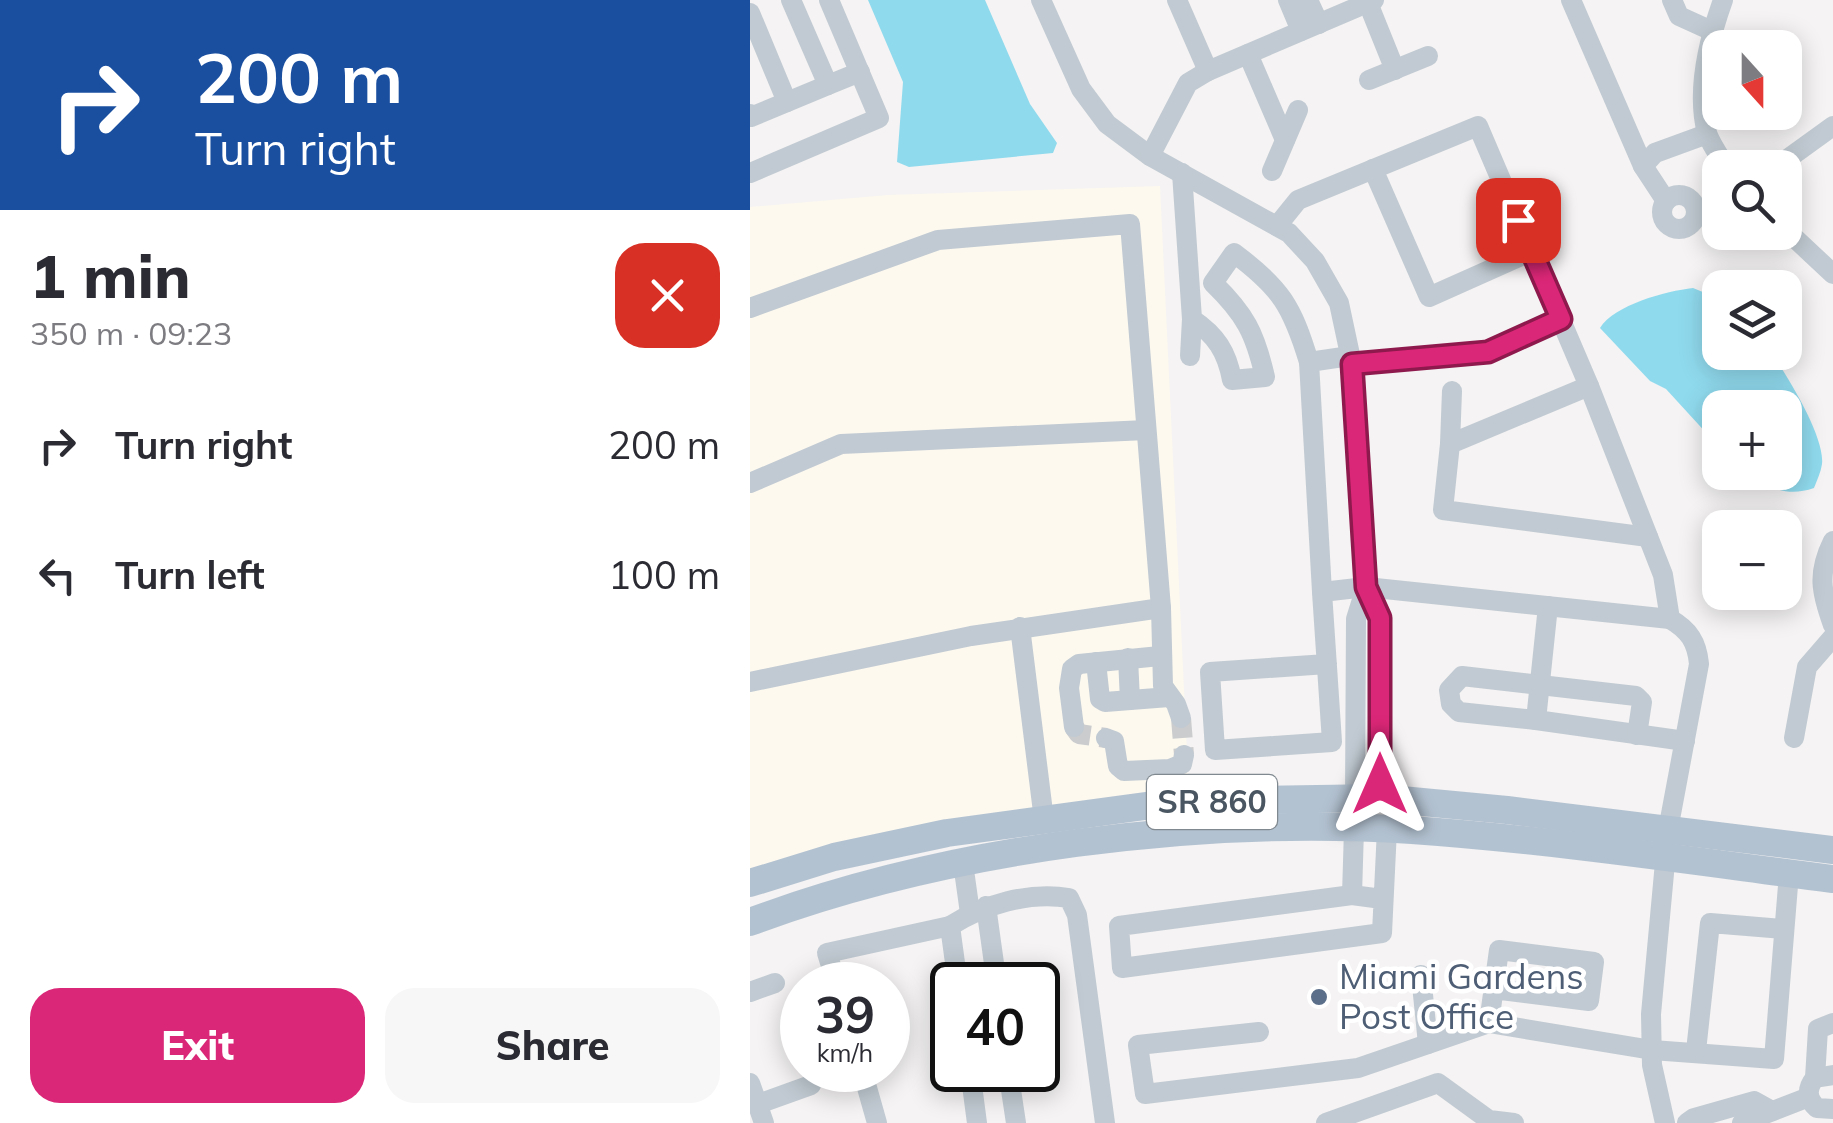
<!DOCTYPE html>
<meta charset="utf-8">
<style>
:root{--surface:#fff;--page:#f7f7f7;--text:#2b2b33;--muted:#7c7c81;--accent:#db2777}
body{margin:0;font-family:Mulish,sans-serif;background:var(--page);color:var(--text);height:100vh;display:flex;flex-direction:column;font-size:38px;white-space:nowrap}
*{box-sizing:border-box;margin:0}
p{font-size:32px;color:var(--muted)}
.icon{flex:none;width:55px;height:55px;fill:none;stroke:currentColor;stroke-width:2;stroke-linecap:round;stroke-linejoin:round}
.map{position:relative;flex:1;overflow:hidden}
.details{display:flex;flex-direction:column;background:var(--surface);width:750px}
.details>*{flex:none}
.top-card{background:#1a4fa0;color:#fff;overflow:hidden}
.needle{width:65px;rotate:159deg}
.controls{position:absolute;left:952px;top:30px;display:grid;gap:20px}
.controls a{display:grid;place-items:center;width:100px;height:100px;border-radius:20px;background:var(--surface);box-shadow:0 5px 25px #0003;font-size:50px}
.speed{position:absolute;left:30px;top:962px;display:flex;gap:20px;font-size:50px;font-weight:700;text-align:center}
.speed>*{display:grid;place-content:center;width:130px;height:130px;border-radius:50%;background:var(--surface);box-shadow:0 5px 25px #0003;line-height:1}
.speed small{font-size:25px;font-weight:400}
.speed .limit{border:5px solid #111;border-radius:15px;background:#fff;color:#111}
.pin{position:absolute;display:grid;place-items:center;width:85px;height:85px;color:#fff;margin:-42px;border-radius:20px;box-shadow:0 5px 15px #0006}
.me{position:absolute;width:110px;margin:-55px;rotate:0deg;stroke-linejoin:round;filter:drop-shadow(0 0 8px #0008)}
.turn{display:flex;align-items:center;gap:35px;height:210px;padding:0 30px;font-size:45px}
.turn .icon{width:130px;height:130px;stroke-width:2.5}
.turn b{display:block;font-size:70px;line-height:85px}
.round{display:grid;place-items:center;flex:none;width:105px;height:105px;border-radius:30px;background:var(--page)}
.summary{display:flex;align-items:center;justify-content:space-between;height:170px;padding:0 30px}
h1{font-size:60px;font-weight:800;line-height:75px}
.action{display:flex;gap:20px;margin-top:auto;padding:20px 30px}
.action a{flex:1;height:115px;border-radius:30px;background:var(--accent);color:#fff;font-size:40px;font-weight:800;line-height:115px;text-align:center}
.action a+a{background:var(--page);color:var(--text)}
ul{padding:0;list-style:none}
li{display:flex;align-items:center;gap:30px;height:130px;padding:0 30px}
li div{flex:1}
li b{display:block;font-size:38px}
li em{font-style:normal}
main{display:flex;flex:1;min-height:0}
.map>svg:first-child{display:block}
.commercial{fill:#fdf9ef}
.water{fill:#90daee}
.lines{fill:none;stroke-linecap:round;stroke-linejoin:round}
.minor-tunnel{stroke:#caccce;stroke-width:20;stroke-dasharray:20 10;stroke-linecap:butt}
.minor{stroke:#c1cad2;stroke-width:20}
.major{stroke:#b3c2d1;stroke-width:28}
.route-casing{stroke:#8e194d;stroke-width:25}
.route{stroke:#db2777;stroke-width:18}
.service-dot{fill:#5c6f8a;stroke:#fff;stroke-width:4}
.labels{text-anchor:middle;stroke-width:9;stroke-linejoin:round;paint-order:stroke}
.shield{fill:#fff;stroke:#808990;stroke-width:2.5}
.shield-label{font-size:32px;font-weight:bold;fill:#4a5661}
.service-label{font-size:35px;fill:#4e5e75;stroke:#fff;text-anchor:start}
</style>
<main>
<section class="details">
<div class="top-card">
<div class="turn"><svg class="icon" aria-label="right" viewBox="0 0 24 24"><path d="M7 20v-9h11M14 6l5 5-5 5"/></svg><div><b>200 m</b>Turn right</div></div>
</div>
<div class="summary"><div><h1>1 min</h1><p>350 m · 09:23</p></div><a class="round" style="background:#d93025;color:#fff"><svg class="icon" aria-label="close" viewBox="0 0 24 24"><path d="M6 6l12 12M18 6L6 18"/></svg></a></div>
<ul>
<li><svg class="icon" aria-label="right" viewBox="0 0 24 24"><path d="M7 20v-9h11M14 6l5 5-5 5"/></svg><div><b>Turn right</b></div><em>200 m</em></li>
<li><svg class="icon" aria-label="left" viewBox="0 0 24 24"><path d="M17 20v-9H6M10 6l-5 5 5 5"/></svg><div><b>Turn left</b></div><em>100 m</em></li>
</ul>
<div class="action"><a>Exit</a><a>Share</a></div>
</section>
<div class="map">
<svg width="1083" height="1123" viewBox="0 0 1083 1123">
<rect width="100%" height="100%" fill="#f5f3f3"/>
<polygon class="commercial" points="410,186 439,794 0,870 0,207 138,195"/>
<g class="water">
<polygon points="118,0 235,0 280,104 307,143 303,153 159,167 147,162 153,82"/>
<path d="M943 288 970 299V352L1021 353C1037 375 1075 437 1072 464 1071 472 1067 480 1064 488 1038 497 1020 489 999 473L1035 472V408H970V448L916 389 900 381 850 328C864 305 916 291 943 288Z"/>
</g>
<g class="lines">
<g class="minor-tunnel">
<polyline points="431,718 434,755"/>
<polyline points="324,727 329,734 356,738"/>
</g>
<g class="minor">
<polyline points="41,0 78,85 110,72"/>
<polyline points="291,0 331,89 357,124 400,156 539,233 565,261 589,303 602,364 616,587 606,619 605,798"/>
<polyline points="427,0 458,71"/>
<polyline points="538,0 551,31"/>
<polyline points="558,0 569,24"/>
<polyline points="821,0 893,166 916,201"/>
<polyline points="922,0 929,16 962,31"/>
<path d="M973 0C959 39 946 91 957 133 961 145 970 157 977 168"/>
<polyline points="618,3 645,70"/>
<polyline points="0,13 37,102"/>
<polyline points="498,54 535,140"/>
<polyline points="619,80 678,56"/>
<polyline points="0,114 1,117 78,85"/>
<polyline points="400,156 438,83 458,71 624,0"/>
<polyline points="893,166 905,153 957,134"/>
<polyline points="1025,168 1083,126"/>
<polyline points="623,169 679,297 782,251"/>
<polyline points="522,171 548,110"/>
<polyline points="0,173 129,118 79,0"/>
<path d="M432 173 442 319C466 335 477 352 482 380L515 377C505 333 495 314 463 283L484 253C531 288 542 306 559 362"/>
<circle cx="929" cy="212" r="17"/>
<path d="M527 226 548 200 728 126 839 386 913 575 920 619C939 630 947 642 949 664L918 830 901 1014 902 1065 915 1123"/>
<polyline points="1035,229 1083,274"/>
<polyline points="0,308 188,240 380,224 411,608 221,636 0,682"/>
<polyline points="440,356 442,319"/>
<polyline points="602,364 738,352 811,319"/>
<polyline points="839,386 700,444 693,510 898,537"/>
<polyline points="700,444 702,391"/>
<polyline points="0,483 91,444 396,430"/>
<path d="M1083 541C1067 573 1071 592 1083 625"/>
<polyline points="616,587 630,618 630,798"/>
<polyline points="572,592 559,362 600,356"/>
<polyline points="798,606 786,720 935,741"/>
<polyline points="411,608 413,686 426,704 431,718"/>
<polyline points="270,627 294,820"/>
<polyline points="378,658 380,700"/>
<polyline points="346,662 350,699 355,702 419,697"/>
<polyline points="577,664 460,672 465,750 582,742 572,592 616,587 920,619"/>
<polyline points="786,720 709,712 701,704 699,690 712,676 886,696 892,702 887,735"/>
<polyline points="324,727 319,688 322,669 329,664 410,656"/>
<polyline points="356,738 364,741 368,766 374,771 420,769 432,764 434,755"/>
<polyline points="1044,738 1057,667 1083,637"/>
<polyline points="213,863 220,913"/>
<polyline points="602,895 604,829"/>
<polyline points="632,899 602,895 369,926 372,968 632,933 637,829"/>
<polyline points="236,906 247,985"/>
<path d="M200 926C233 905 279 891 319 898L327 915 355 1123"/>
<polyline points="671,975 678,1044"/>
<polyline points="87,985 77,953 200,926 208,985"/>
<polyline points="0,992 25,983"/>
<polyline points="739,1023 749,950 844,962 839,1001 743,989"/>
<polyline points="509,1032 388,1045 395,1094 608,1068 739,1023 902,1050 1024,1059 1039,873"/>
<polyline points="946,1051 960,923 1034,929"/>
<polyline points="112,1070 127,1123"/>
<polyline points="220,1070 227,1123"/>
<polyline points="258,1070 266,1123"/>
<path d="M1083 1075 1065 1078C1056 1089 1057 1099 1067 1108L1083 1109"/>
<polyline points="1065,1078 1068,1029 1083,1023"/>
<polyline points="0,1083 14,1123"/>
<polyline points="8,1104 61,1085"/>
<polyline points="576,1123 688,1083 739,1120 764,1123"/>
<polyline points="937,1123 944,1118 1004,1101 1022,1111"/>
<polyline points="992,1123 1059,1097"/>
</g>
<g class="major">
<polyline points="0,883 84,857 197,833 410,804 506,800 630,798 757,810 1083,850"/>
<path d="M0 922C198 848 451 816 662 830 803 840 943 861 1083 879"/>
</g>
</g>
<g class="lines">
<g class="route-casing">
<polyline id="route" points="630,784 630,618 616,587 602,364 738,352 811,319 768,220"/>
</g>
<use href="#route" class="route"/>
</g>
<circle class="service-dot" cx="569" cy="997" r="10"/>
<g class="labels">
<rect class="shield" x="397" y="775" width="130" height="54" rx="8"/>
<g class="shield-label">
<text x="462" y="813">SR 860</text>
</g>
<g class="service-label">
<text x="589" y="989">Miami Gardens<tspan x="589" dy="40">Post Office</tspan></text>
</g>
</g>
</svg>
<div class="controls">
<a><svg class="needle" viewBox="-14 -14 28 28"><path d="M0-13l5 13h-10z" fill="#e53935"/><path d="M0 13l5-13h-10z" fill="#7c7c81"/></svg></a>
<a><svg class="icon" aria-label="search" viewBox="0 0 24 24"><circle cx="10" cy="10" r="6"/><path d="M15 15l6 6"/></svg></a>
<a><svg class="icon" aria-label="layers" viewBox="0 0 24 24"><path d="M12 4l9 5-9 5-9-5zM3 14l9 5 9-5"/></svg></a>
<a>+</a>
<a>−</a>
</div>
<div class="speed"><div>39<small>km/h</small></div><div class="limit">40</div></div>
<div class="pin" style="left:768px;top:220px;background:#d93025"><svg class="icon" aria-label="arrive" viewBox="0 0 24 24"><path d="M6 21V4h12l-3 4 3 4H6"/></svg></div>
<svg class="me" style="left:630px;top:784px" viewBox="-20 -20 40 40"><path d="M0-17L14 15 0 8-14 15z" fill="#db2777" stroke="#fff" stroke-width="4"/></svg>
</div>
</main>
